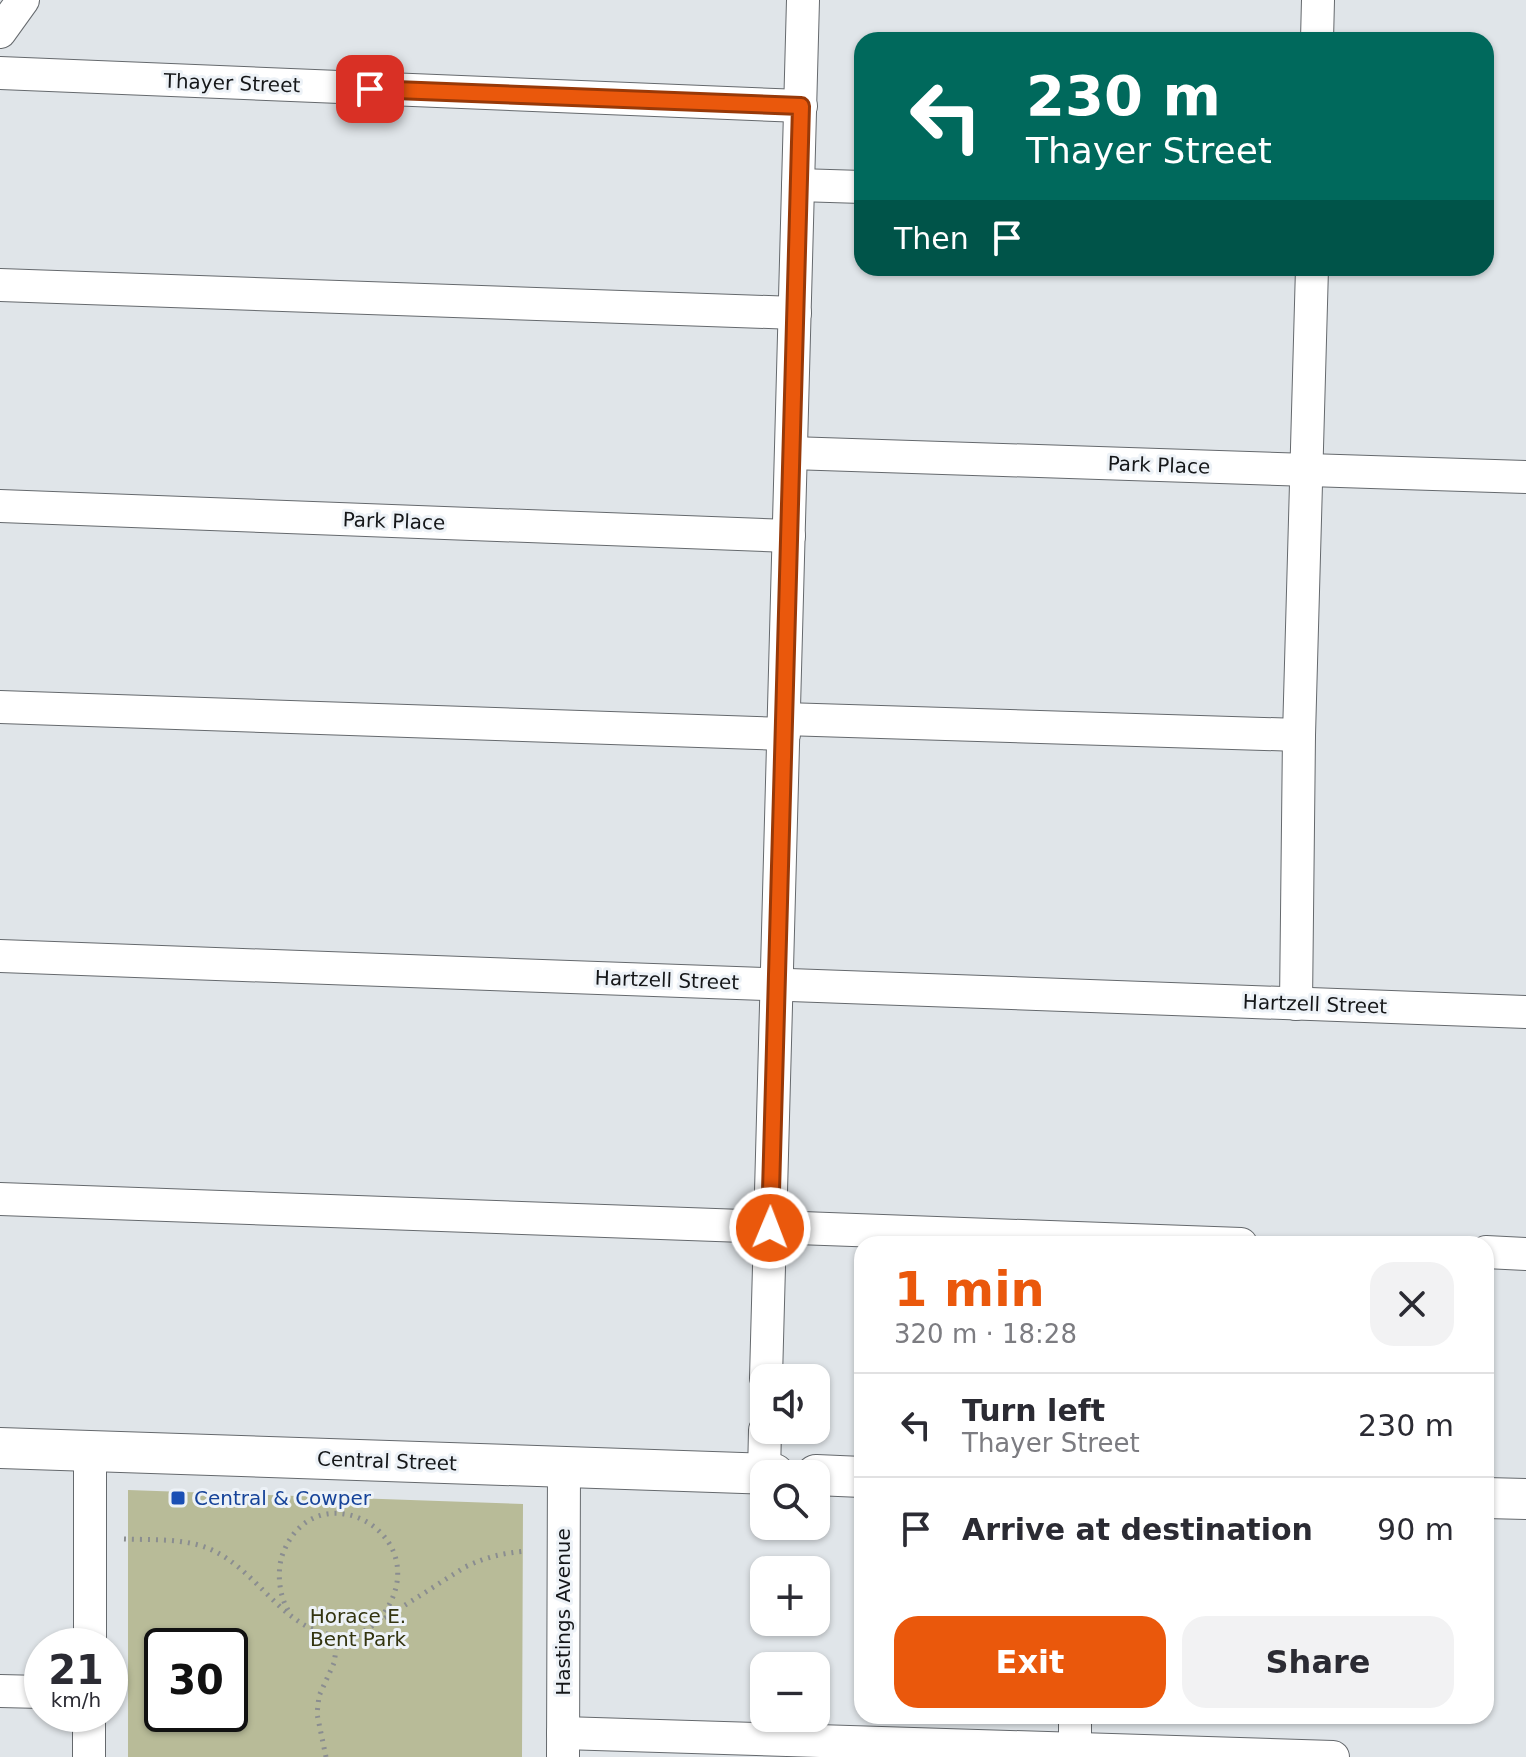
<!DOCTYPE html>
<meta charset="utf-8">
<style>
:root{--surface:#fff;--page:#f2f2f3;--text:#2b2b33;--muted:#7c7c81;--line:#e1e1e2;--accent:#ea580c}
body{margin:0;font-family:"DejaVu Sans",sans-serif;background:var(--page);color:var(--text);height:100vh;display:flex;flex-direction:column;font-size:30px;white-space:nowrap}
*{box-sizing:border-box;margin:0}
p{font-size:26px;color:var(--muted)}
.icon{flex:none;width:44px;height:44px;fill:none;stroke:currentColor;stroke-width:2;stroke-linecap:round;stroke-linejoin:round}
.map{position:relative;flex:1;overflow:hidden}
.details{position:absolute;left:854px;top:1236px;width:640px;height:488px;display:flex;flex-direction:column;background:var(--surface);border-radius:24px;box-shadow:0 2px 6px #0004}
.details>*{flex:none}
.guide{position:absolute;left:854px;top:32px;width:640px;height:244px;border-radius:24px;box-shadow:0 2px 6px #0004;background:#00695c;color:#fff;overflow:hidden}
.controls{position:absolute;left:750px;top:1364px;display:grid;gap:16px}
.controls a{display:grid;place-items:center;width:80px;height:80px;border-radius:16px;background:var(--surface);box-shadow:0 2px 6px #0004;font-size:40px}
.speed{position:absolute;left:24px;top:1628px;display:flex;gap:16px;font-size:40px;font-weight:700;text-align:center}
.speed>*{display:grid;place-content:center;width:104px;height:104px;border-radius:50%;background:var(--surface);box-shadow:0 2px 6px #0004;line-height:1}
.speed small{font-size:20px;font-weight:400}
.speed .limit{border:4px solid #111;border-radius:12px;background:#fff;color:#111}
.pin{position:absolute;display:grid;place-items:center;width:68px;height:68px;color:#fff;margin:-34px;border-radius:16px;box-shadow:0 4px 12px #0006}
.me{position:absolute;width:88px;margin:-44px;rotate:1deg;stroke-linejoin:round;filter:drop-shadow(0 0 6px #0008)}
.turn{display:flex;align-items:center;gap:28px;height:168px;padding:0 40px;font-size:36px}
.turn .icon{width:104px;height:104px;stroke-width:2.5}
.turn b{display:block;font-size:56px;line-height:68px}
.then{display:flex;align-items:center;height:76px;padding:0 40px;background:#0003;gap:16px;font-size:30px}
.round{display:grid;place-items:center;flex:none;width:84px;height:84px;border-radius:24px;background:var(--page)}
.summary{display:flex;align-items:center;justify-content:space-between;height:136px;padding:0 40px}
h1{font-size:48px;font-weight:600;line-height:60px;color:var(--accent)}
.cta{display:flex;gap:16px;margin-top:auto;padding:16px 40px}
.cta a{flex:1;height:92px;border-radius:24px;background:var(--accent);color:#fff;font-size:32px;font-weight:600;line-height:92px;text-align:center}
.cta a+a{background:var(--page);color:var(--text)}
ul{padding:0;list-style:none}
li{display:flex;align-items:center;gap:24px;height:104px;padding:0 40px;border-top:2px solid var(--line)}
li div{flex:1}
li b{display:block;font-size:30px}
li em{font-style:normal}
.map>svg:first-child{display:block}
.green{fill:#b8bb98;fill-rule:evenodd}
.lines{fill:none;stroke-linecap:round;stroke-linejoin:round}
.minor-casing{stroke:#65696d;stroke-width:34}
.major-casing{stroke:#65696d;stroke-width:42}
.path{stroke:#8a8d90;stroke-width:5;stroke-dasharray:2 6;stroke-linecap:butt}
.minor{stroke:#fff;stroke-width:32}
.major{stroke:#fff;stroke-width:40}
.route-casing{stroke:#983908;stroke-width:20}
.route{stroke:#ea580c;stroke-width:14}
.transit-dot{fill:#1a4fb4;stroke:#edf2f7;stroke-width:3}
.labels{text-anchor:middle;stroke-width:6;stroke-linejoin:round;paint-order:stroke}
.street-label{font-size:20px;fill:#151719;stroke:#edf2f7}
.transit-label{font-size:20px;fill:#164399;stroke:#edf2f7;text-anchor:start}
.park-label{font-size:20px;fill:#33340f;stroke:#edf2f7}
</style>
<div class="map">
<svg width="1526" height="1757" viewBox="0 0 1526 1757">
<rect width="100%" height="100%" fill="#e0e5e9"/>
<path class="green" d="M128 1490 523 1504 522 1757H128ZM162 1646H230V1714H162Z"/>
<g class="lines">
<g class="minor-casing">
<g id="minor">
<polyline points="0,32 23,0"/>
<polyline points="1317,40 1318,0"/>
<polyline points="0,73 801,106"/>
<polyline points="798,185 862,187"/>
<polyline points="0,285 795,313"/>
<polyline points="791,453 1526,477"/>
<polyline points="0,506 789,536"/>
<polyline points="0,707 784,734"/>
<polyline points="784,719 1299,735"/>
<polyline points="0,956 1526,1012"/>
<polyline points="1296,1004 1299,735 1312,268"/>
<polyline points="0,1199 1241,1244"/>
<polyline points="1486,1252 1526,1254"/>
<polyline points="766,1378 803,0"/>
<polyline points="764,1474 765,1430"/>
<polyline points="90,1646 90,1451"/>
<polyline points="0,1691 42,1692"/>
<polyline points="1075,1716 1075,1757"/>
<polyline points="563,1733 1333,1757"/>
<polyline points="89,1757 89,1714"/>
<polyline points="563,1757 564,1467"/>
</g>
</g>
<g class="major-casing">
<g id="major">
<polyline points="0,1448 774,1474"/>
<polyline points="816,1475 862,1477"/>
<polyline points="1486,1498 1526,1499"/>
</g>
</g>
<g class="path">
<path d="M124 1539C152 1540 184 1538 210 1549 266 1574 287 1645 358 1635L465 1567C486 1557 503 1553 526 1551"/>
<path d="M288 1610C279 1595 277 1572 282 1556 314 1464 446 1537 379 1620"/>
<polyline points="326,1757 317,1714 319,1696 334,1663 338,1638"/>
</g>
<use href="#minor" class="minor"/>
<use href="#major" class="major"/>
</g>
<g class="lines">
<g class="route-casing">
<polyline id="route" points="370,89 801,106 770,1228"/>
</g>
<use href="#route" class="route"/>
</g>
<rect class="transit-dot" x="170" y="1490" width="16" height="16" rx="4"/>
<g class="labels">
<g class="street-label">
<text transform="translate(232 83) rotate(2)" y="7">Thayer Street</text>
<text transform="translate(1159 465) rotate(2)" y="7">Park Place</text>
<text transform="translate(394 521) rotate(2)" y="7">Park Place</text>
<text transform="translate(667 980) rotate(2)" y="7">Hartzell Street</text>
<text transform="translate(1315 1004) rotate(2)" y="7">Hartzell Street</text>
<text transform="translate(387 1461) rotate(2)" y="7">Central Street</text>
<text transform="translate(563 1612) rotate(-90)" y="7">Hastings Avenue</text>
</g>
<g class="transit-label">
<text x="194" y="1505">Central &amp; Cowper</text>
</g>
<g class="park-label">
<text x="358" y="1623">Horace E.<tspan x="358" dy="23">Bent Park</tspan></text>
</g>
</g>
</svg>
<div class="controls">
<a><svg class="icon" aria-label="sound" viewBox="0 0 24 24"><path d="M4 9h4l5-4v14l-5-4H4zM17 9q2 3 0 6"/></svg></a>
<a><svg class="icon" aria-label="search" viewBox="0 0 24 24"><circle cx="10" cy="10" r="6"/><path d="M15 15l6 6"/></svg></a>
<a>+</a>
<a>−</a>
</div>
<div class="speed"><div>21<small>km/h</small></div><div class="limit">30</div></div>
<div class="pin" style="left:370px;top:89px;background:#d93025"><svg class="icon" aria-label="arrive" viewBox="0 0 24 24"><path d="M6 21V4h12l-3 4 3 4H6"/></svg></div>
<svg class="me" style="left:770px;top:1228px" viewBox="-20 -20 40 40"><circle r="17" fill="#ea580c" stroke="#fff" stroke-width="3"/><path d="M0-11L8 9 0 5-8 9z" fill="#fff"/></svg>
<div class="guide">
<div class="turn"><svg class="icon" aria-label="left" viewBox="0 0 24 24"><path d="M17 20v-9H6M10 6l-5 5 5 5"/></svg><div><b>230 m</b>Thayer Street</div></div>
<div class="then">Then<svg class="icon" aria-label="arrive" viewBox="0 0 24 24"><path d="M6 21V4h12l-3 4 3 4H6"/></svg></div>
</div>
<section class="details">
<div class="summary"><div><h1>1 min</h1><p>320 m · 18:28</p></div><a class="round"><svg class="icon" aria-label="close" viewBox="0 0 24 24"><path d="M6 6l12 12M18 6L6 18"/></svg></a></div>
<ul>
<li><svg class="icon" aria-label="left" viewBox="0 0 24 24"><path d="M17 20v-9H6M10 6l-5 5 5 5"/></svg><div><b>Turn left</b><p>Thayer Street</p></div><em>230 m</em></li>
<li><svg class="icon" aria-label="arrive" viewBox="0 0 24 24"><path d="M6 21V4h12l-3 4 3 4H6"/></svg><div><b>Arrive at destination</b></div><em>90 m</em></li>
</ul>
<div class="cta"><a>Exit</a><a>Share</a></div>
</section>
</div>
